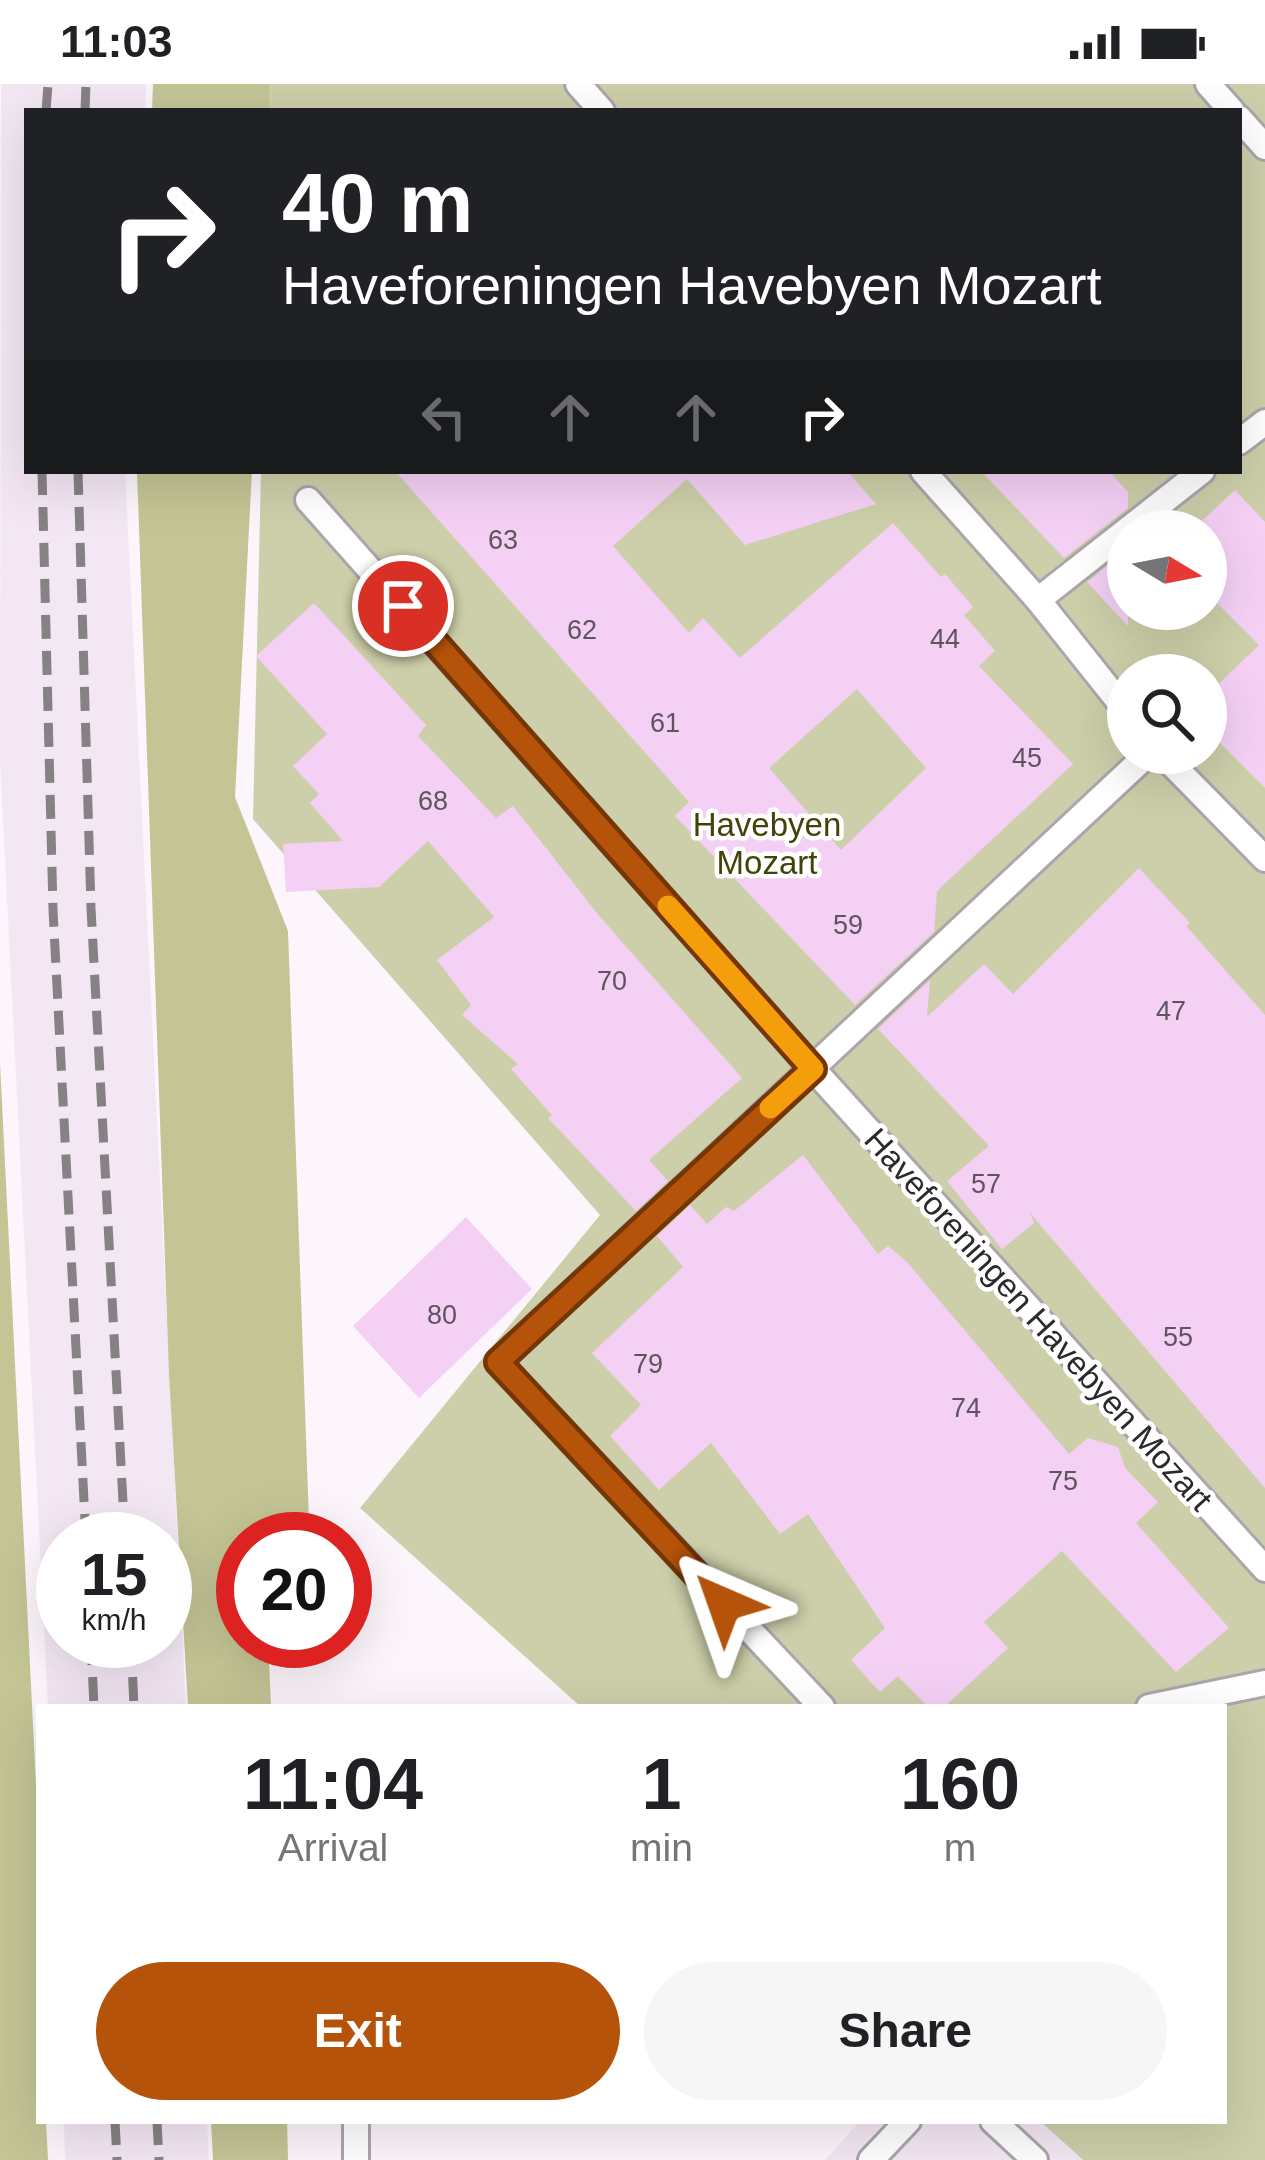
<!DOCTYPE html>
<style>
:root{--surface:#fff;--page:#f6f6f6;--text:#202124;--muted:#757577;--accent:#b45309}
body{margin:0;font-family:Helvetica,sans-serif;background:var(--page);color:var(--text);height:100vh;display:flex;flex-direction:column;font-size:45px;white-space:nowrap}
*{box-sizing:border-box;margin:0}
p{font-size:39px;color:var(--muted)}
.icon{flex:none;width:66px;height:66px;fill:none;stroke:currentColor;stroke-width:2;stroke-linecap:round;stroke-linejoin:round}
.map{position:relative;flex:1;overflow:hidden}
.drawer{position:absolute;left:36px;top:1620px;width:1191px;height:420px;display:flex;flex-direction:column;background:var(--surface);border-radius:0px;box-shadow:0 12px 48px #0002}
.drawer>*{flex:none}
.hud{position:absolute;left:24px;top:24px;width:1218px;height:366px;border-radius:0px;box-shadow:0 12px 48px #0002;background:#202124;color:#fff;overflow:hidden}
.needle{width:78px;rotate:100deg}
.fabs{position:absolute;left:1107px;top:426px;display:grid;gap:24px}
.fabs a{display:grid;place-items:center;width:120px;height:120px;border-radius:50%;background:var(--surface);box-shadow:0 12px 48px #0002;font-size:60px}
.speed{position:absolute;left:36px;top:1428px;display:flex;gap:24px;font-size:60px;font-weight:700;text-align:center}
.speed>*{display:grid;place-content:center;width:156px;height:156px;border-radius:50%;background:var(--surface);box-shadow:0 12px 48px #0002;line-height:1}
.speed small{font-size:30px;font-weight:400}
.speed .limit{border:18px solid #d22;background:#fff;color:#111}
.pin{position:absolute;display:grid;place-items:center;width:102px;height:102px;color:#fff;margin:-51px;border:6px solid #fff;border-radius:50%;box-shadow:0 3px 12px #0007}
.me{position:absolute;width:132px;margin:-66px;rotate:317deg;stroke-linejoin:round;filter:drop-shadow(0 0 9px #0008)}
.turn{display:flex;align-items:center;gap:42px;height:252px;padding:0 60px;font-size:54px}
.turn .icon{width:156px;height:156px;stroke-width:2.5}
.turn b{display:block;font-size:84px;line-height:102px}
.lanes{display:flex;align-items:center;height:114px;padding:0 60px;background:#0003;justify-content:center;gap:60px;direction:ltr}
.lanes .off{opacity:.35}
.eta{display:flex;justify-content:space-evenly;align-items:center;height:204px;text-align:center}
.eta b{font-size:72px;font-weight:600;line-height:84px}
.button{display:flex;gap:24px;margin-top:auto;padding:24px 60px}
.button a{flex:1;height:138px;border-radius:72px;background:var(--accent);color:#fff;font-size:48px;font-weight:600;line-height:138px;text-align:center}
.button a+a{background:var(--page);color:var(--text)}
.status{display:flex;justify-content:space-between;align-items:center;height:84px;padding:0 60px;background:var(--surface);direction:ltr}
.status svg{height:33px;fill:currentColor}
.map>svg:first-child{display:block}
.built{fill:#f4e7f4;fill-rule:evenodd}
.green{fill:#cdcfaa;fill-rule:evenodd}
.forest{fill:#c3c595}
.building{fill:#f4d0f5;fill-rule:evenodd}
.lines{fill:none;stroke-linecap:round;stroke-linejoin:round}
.lane-casing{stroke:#aca5ac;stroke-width:30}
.lane{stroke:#fff;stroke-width:24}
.rail{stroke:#858185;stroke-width:9;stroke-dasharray:24 12;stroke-linecap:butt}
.route-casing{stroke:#753606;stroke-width:30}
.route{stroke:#b45309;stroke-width:21}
.slow{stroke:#f59e0b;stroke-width:21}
.labels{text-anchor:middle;stroke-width:9;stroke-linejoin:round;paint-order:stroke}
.number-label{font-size:27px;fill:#5e535e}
.park-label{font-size:33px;fill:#424308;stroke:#fff}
.street-label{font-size:33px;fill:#2c292c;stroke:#fff}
</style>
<div class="status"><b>11:03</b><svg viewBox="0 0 49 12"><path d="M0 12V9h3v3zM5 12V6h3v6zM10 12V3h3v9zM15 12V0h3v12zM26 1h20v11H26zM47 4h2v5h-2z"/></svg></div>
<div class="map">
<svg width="1265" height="2076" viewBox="0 0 1265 2076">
<rect width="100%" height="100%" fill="#fcf5fc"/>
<g class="built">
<path d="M1 0H146L145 27H27V387H125L186 1623H48L0 677ZM63 1455H165V1557H63Z"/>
<polygon points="64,2037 207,2037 209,2076 65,2076"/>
<polygon points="860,2037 1040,2037 1083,2076 825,2076"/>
</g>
<path class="green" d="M269 0H1265V2076H1083L1040 2037H1224V1623H581L360 1424 600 1131 253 735 261 387H1239V27H269ZM1128 447H1206V525H1128ZM1128 591H1206V669H1128Z"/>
<g class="forest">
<polygon points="153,0 269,0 269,27 152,27"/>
<polygon points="137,387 252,387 235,713 288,847 309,1438 304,1455 243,1455 243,1557 274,1557 269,1575 271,1623 188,1623 169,1290"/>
<polygon points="0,979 36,1701 39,2037 46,2037 48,2076 0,2076"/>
<polygon points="211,2037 287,2037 288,2076 213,2076"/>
</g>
<g class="building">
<path d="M395 387H847L876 420 745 461 687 395 613 462 689 549 703 534 740 574 893 439 941 493 945 490 973 523 964 531 995 567 979 582 1073 680 937 807 934 848 855 921 675 732 689 718ZM857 605 926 684 841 766 769 684Z"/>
<polygon points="981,387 1109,387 1128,408 1128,424 1064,474"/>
<polygon points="1235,406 1265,438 1265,704 1206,645 1206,612 1259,561 1206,508 1206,447 1191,447"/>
<polygon points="1128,466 1128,542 1087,498"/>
<polygon points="314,519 426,641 418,652 496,734 513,722 600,833 742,994 649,1076 668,1097 636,1127 548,1034 552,1031 511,985 518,980 462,931 471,921 437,876 494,833 428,757 379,803 286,808 283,760 343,757 310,719 319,710 293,682 327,650 256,572"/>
<polygon points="1139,784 1190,839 1186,842 1265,931 1265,1404 1030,1129 1034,1139 1002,1165 947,1097 989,1062 878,945 930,896 927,933 984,880 1013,910"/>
<polygon points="803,1071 878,1170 888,1162 907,1178 1069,1370 1088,1354 1118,1363 1125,1384 1158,1418 1136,1439 1229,1544 1176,1588 1062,1467 984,1538 1008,1564 944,1623 928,1623 898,1592 880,1608 851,1576 885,1544 808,1430 780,1450 711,1359 659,1406 610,1352 641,1321 592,1269 683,1183 657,1152 690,1121 707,1140 726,1123 734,1127"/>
<polygon points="466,1133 532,1205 419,1314 353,1242"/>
</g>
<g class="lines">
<g class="lane-casing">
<g id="lane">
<polyline points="578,0 602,27"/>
<polyline points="1208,0 1232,27"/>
<polyline points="1239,34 1265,63"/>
<polyline points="1239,358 1265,338"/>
<polyline points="923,387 1038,516 1128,629"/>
<polyline points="308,416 813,985 1265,1485"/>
<polyline points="1038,516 1202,387"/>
<polyline points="1161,669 1265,775"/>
<polyline points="822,1623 498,1278 1149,669"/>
<polyline points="1149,1623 1265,1599"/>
<polyline points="356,2037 356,2076"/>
<polyline points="993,2037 1035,2076"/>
<polyline points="871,2076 908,2037"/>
</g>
</g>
<use href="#lane" class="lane"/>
<g class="rail">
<polyline points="46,27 48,0"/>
<polyline points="85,27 86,0"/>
<polyline points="42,387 53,826 86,1455"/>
<polyline points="78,387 91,824 125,1455"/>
<polyline points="91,1557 94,1623"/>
<polyline points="131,1557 134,1623"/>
<polyline points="115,2037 117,2076"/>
<polyline points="157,2037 159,2076"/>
</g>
</g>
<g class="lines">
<g class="route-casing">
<polyline id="route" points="403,522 813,985 498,1278 724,1520"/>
</g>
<use href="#route" class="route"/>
<polyline class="slow" points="668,822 813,985 770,1024"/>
</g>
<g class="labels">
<g class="number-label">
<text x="503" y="465">63</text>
<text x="582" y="555">62</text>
<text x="945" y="564">44</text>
<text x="665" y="648">61</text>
<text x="1027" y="683">45</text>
<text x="433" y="726">68</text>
<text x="848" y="850">59</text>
<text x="612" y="906">70</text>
<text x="1171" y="936">47</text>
<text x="986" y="1109">57</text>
<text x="442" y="1240">80</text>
<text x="1178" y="1262">55</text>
<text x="648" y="1289">79</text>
<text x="966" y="1333">74</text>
<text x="1063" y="1406">75</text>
</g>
<g class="park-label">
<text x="767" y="752">Havebyen<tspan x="767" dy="38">Mozart</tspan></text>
</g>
<g class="street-label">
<text transform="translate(1039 1235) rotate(48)" y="12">Haveforeningen Havebyen Mozart</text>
</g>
</g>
</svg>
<div class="fabs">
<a><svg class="needle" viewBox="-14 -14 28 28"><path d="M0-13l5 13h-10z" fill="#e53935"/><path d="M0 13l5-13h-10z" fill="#757577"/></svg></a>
<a><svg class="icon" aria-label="search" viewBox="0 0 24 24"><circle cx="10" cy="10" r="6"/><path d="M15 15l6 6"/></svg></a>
</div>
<div class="speed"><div>15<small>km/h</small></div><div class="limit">20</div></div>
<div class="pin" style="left:403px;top:522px;background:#d93025"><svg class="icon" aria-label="arrive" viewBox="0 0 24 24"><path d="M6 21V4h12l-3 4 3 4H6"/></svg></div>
<svg class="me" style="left:724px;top:1520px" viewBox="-20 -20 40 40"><path d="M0-17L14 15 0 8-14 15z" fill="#b45309" stroke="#fff" stroke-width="4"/></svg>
<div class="hud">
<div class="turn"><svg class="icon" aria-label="right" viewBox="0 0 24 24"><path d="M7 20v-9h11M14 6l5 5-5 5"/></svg><div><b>40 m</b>Haveforeningen Havebyen Mozart</div></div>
<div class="lanes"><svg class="icon off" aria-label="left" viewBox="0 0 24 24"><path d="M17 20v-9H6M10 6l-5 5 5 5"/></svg><svg class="icon off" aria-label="ahead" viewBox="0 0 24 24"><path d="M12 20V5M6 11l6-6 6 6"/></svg><svg class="icon off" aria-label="ahead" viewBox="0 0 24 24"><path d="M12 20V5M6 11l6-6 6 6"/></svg><svg class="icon" aria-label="right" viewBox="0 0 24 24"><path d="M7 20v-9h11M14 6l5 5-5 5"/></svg></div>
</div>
<section class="drawer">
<div class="eta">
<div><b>11:04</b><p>Arrival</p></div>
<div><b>1</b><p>min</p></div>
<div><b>160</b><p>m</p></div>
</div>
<div class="button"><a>Exit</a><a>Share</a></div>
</section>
</div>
